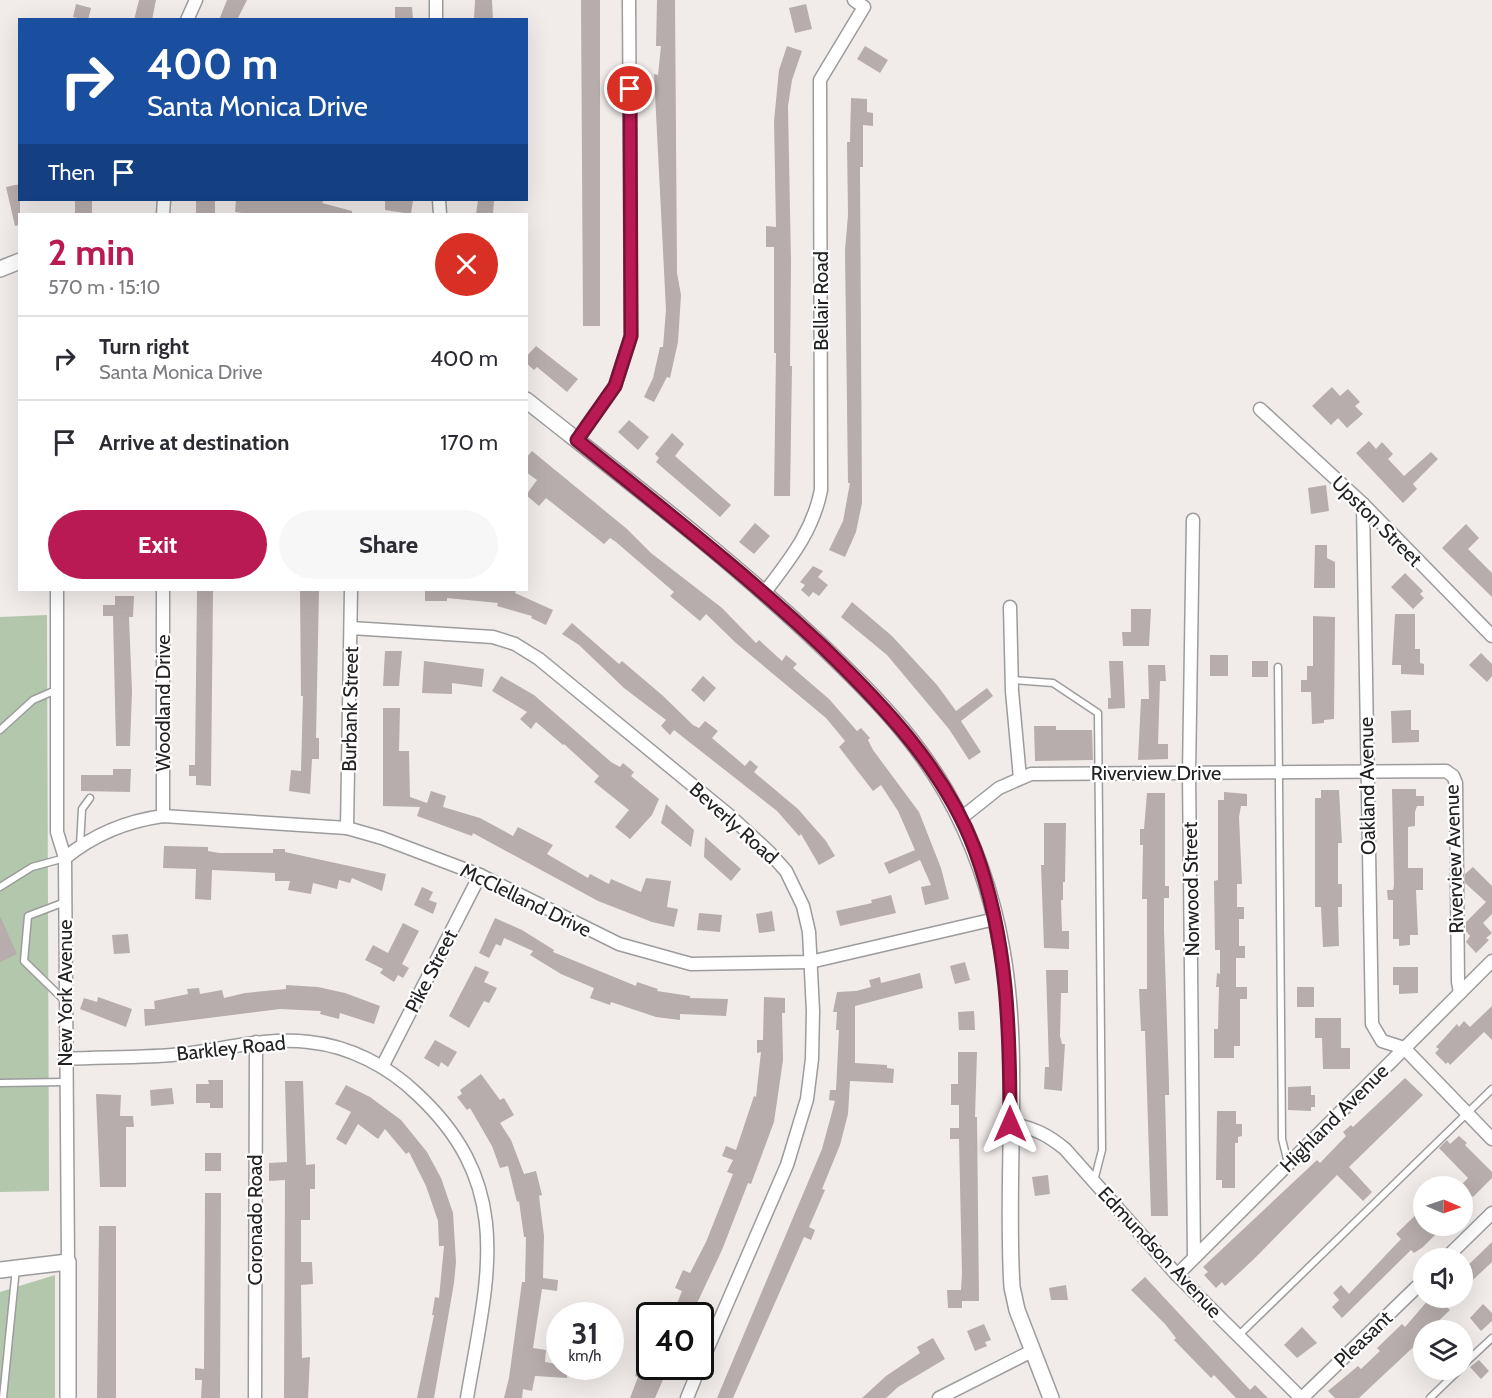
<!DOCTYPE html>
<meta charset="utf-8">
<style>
:root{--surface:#fff;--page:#f7f7f7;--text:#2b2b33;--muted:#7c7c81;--line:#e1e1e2;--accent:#b91a53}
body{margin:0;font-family:Cabin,sans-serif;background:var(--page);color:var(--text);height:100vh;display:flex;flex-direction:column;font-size:22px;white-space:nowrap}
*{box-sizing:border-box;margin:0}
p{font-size:20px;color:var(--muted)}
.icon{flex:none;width:33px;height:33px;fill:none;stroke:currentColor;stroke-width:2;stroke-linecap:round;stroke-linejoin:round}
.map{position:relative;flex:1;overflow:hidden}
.sheet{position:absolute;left:18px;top:213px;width:510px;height:378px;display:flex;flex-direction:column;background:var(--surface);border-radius:0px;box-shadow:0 6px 24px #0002}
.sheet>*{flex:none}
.banner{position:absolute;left:18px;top:18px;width:510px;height:183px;border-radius:0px;box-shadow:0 6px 24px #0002;background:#1a4fa0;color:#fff;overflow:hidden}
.needle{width:39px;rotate:92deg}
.controls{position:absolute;left:1413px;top:1176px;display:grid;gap:12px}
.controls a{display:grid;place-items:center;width:60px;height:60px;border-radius:50%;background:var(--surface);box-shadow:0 6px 24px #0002;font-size:30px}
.speed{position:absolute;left:546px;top:1302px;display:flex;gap:12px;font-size:30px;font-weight:700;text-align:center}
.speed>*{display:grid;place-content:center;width:78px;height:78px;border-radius:50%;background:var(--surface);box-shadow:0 6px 24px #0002;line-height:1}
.speed small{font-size:15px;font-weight:400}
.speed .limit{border:3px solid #111;border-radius:9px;background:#fff;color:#111}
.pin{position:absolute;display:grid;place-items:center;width:51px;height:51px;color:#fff;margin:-26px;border:3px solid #fff;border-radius:50%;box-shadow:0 2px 6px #0007}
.me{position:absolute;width:66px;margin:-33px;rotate:0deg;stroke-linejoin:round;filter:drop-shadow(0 0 4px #0008)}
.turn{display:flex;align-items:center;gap:21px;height:126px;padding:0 30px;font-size:27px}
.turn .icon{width:78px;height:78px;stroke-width:2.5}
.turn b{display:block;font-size:42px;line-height:51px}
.then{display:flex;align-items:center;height:57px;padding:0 30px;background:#0003;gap:12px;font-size:22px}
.round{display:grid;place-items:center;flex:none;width:63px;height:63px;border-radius:32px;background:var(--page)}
.summary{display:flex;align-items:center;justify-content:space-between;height:102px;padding:0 30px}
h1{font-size:36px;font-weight:800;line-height:45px;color:var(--accent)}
.cta{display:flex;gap:12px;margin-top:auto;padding:12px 30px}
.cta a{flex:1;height:69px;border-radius:36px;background:var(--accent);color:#fff;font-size:24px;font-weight:800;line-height:69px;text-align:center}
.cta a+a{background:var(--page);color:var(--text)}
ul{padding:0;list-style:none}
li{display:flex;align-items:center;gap:18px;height:84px;padding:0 30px;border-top:2px solid var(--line)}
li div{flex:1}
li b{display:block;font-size:22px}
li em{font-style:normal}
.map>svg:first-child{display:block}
.cemetery{fill:#b3c7ad}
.building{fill:#b6adac}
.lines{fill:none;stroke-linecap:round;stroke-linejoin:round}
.service-casing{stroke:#9c9c9c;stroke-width:9}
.minor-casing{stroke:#9c9c9c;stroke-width:15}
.tertiary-casing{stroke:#9c9c9c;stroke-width:18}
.service{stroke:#fff;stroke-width:6}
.minor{stroke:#fff;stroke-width:12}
.tertiary{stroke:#fff;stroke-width:15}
.route-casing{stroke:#781136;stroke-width:15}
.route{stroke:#b91a53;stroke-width:10}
.labels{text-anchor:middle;stroke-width:4.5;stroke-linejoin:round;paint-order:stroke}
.street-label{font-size:20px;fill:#222;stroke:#fff}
</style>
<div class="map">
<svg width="1492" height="1398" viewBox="0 0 1492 1398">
<rect width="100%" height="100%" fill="#f1ecea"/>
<g class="cemetery">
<polygon points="47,615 49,1191 0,1192 0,617"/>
<polygon points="55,1275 55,1398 0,1398 0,1292"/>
</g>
<g class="building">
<polygon points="139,0 156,0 152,20 134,20"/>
<polygon points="227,0 247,0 237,20 219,20"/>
<polygon points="475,0 492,0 493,20 474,20"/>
<polygon points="581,0 600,0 600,326 583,326"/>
<polygon points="657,0 675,0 677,273 681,295 678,342 670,378 667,377 654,402 644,397 653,378 660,347 663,347 666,310 654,74 658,75 661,46 656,46"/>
<polygon points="76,4 91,8 88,20 73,17"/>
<polygon points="806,4 812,29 795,33 789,8"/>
<polygon points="395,7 412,7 413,20 395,20"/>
<polygon points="787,46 802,51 792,80 788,106 791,262 790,366 792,366 790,496 774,496 776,353 774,353 774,247 766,247 766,226 776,227 774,121 779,70"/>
<polygon points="865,46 888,60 880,73 857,59"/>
<polygon points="851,98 867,99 867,112 873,113 873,126 863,125 863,167 860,167 862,503 856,532 845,557 829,550 843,521 850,483 848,483 845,250 848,215 847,142 850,142"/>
<polygon points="20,184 20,225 15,226 6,187"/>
<rect x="75" y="200" width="17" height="14"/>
<rect x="196" y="200" width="19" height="14"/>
<polygon points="236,200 324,200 322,203 352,211 352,214 249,214 235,212"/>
<polygon points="385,200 413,200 411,214 385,210"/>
<polygon points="478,200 494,200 493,214 476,214"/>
<polygon points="536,346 578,379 567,392 537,367 534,370 526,363 526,357"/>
<polygon points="1332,387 1340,396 1348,389 1360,402 1355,406 1363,414 1347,428 1338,418 1331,425 1312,406"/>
<polygon points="629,420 649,437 638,450 618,432"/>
<polygon points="672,433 684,444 675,456 731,505 720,517 656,462 659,458 655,454"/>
<polygon points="1369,441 1376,449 1382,442 1393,454 1388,459 1404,476 1431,452 1438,459 1413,484 1417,489 1403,503 1356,453"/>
<polygon points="532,451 627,529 651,553 722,608 756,643 759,640 782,661 786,655 797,664 793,668 829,699 857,731 861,728 870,738 868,740 873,750 919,812 941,868 949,899 925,905 921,887 931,885 920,860 889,874 884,863 915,850 898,811 881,785 873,791 839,747 845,741 826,718 736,643 706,614 700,621 670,596 674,592 616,542 610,538 604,544 546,498 539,506 526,495 537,480 526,472 526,458"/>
<polygon points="1326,485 1329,511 1311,514 1308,488"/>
<polygon points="755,523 770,536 754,554 739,542"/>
<polygon points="1466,524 1479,538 1468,549 1492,573 1492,597 1442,548"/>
<polygon points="1315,545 1327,545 1327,558 1335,562 1335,588 1314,588"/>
<polygon points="813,566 823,571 818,577 828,585 819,596 813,592 809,597 801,590 805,585 800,582"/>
<polygon points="1405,573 1423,591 1420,594 1424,598 1413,609 1391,587"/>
<polygon points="197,590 213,590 211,786 196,785 196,776 189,776 189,765 195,765"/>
<polygon points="300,590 319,590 316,738 319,738 319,759 312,759 310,794 289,791 291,770 301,771 303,696 301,696"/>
<polygon points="425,590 516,590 515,593 553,610 546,625 531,618 532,616 497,606 498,603 447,598 447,601 425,601"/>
<polygon points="115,596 134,596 133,617 129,617 132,691 130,746 116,746 113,616 103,616 103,605 115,605"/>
<polygon points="852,602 892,636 937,685 956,711 987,688 993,696 961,721 981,752 969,760 949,729 887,655 841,617"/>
<polygon points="1131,609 1151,609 1149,646 1123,646 1122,632 1131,632"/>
<polygon points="1395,614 1415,614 1415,649 1420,649 1420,663 1424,664 1424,675 1401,674 1401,665 1392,665"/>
<polygon points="1313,616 1335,617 1334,719 1324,720 1324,723 1312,724 1311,692 1301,692 1301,680 1307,680 1307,666 1313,666"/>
<polygon points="572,623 619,664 622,661 662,695 693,725 699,728 705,721 718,731 712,738 745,766 750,760 758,767 754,772 798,809 826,841 835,856 819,865 801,834 799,836 777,811 674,730 670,735 661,726 666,720 624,688 579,645 562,634"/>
<polygon points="385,651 402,651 399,686 383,686"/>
<polygon points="1481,653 1492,664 1492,676 1487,682 1469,665"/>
<rect x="1210" y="655" width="18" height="21"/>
<polygon points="424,661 484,669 482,687 452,683 452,694 422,693"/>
<polygon points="1109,661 1123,661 1125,708 1108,709 1108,698 1111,698"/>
<rect x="1252" y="661" width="16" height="16"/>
<polygon points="1148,665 1165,665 1166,681 1160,681 1158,744 1168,744 1168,759 1138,760 1141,699 1149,699"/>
<polygon points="501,676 534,695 611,762 620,767 623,763 634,772 631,776 659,799 652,815 630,839 615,827 629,810 594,782 599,776 564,744 563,745 536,722 531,729 520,719 527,712 492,691"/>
<polygon points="703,676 716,688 704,702 691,690"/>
<polygon points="383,708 400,708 399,751 409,751 410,797 427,803 431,791 446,796 443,807 480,818 513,836 518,827 553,845 547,854 588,878 590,874 609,884 611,879 641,892 646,878 671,881 667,907 678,909 674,927 652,922 598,901 473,833 472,836 417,816 420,807 383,806"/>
<polygon points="1411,710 1411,730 1419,730 1419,742 1392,743 1391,711"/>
<polygon points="1034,726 1056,726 1056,730 1092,730 1093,760 1035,761"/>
<polygon points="113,769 131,769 130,792 81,791 81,775 113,775"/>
<polygon points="1392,789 1416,789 1416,796 1424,796 1424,806 1417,806 1415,812 1415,826 1408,827 1408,868 1423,868 1423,890 1416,890 1418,935 1410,935 1410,945 1399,946 1399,939 1393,939 1393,900 1388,900 1387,890 1393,890 1394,885"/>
<polygon points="1321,790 1339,790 1342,843 1338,843 1338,884 1342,884 1342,907 1338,907 1339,946 1323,947 1321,907 1315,907 1315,798 1321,798"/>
<polygon points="1224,792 1247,794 1247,806 1241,806 1239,817 1242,884 1237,884 1237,907 1244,907 1244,919 1239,919 1239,946 1245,946 1245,958 1236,958 1236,987 1247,987 1247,999 1240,999 1240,1046 1234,1046 1234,1058 1214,1058 1214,1029 1218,1029 1219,987 1216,987 1217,973 1220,974 1220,950 1215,950 1214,881 1218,880 1218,800 1224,800"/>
<polygon points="1147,793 1165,793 1165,886 1169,886 1169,898 1164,898 1164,931 1169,1084 1169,1095 1165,1095 1168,1216 1151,1216 1145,1031 1141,1031 1139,989 1147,989 1147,899 1142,899 1143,845 1140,845 1140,829 1144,829"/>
<polygon points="666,804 694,830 691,847 661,823"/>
<polygon points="1044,823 1066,823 1065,882 1063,882 1063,900 1061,900 1062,931 1069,931 1069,949 1044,948 1041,865 1044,865"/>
<polygon points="705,837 741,869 731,881 704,857"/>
<polygon points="164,846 208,847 208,851 219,853 273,853 273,849 285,849 285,852 386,874 382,891 352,878 350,883 339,880 337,889 313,883 311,894 288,890 290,881 275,881 275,873 212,870 211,900 195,899 196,869 163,868"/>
<polygon points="1473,867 1492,886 1492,914 1483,923 1492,933 1486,938 1489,940 1476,953 1466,942 1470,936 1466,931 1466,922 1486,902 1465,883 1465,874"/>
<polygon points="422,887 433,892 429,900 437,903 433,914 414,905"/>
<polygon points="891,895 896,913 840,926 836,911 872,903 871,900"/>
<polygon points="772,911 775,931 759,933 756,914"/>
<polygon points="699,913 722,915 720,932 697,930"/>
<polygon points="0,916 17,954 0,962"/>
<polygon points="495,918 522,930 554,950 553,952 636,986 637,982 658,989 657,991 690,996 690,998 728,999 726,1016 680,1014 680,1020 656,1017 611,1002 610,1005 590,998 594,988 561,974 530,955 533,951 504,938 501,946 496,944 489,958 479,953"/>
<polygon points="403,923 419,931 402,964 409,968 403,978 398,975 394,982 380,973 383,969 365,960 373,945 388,953"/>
<polygon points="128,934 130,953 114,954 112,935"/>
<polygon points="965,962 970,980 955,984 950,966"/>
<polygon points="475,966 489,972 484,982 497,988 489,1003 484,1001 469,1028 449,1016"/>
<polygon points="1393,967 1418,967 1418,993 1399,994 1399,985 1393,985"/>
<polygon points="1046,970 1068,970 1068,993 1061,993 1060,1036 1062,1044 1065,1044 1062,1091 1044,1089 1045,1067 1049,1067"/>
<polygon points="920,973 923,988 855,1006 855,1063 887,1065 887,1068 894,1069 893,1083 850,1081 848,1114 840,1145 822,1189 825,1190 809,1227 815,1230 811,1240 804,1237 733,1398 717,1398 822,1149 835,1101 829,1100 830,1090 836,1090 839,1030 836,1030 837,1012 833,1012 837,992 856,991 871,987 869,980 880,977 881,983"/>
<polygon points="286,985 318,987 345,993 380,1006 374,1024 340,1013 339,1019 320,1014 321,1011 280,1009 145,1026 144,1009 155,1009 154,1001 188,994 187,989 199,988 200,994 222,990 224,998 245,993 286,989"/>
<rect x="1297" y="987" width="17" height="20"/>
<polygon points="98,997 132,1009 126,1027 80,1009 84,998 97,1002"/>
<polygon points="764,997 785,998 785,1013 782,1013 783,1060 774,1122 751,1184 748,1183 722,1250 691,1316 672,1316 682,1291 675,1288 683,1270 690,1273 706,1242 733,1174 727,1172 733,1160 722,1156 726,1146 736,1150 754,1096 756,1097 761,1052 757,1053 757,1040 763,1040"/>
<polygon points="1492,1006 1492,1040 1484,1032 1450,1065 1448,1062 1446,1064 1435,1053 1439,1049 1436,1047 1457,1024 1459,1027 1464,1021 1470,1027"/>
<polygon points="974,1011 975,1030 959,1030 958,1012"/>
<polygon points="1315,1018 1341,1018 1341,1048 1350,1048 1350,1069 1323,1069 1322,1038 1315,1038"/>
<polygon points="435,1040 457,1052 448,1067 441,1062 439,1067 424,1058"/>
<polygon points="958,1052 977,1052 975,1117 977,1117 979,1301 962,1301 962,1308 948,1308 947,1290 961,1290 962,1273 959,1139 950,1139 950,1128 959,1128 959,1105 951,1105 951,1084 958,1084"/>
<polygon points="481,1074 500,1100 504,1098 514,1115 500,1123 511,1140 524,1174 536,1171 542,1195 539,1196 544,1236 543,1278 558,1280 557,1291 542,1289 533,1348 546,1350 545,1362 568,1366 567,1378 535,1376 532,1391 523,1389 522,1398 504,1398 509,1378 522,1282 525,1282 526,1237 524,1237 519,1201 517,1202 508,1166 500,1168 492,1146 470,1108 467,1110 457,1097 462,1094 460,1090"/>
<polygon points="1405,1078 1423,1095 1349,1167 1372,1192 1363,1201 1337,1175 1254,1259 1225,1286 1222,1282 1216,1288 1204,1275 1208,1272 1203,1267 1317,1160 1320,1163 1346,1136 1343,1132 1351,1125 1353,1127"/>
<polygon points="208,1080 223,1080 223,1108 210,1108 210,1103 196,1103 196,1084 209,1084"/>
<polygon points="285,1081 303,1081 306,1165 315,1164 315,1189 310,1189 310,1220 301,1220 301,1262 312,1262 313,1284 301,1285 302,1358 310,1357 308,1398 284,1398 285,1180 269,1181 269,1163 287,1162"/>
<polygon points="346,1085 370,1097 401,1120 427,1152 441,1178 453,1213 456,1262 454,1283 434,1398 417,1398 434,1315 432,1315 435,1297 439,1298 444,1246 439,1246 438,1221 426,1186 409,1152 406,1154 385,1129 378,1139 358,1124 346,1145 336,1139 351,1112 335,1104"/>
<polygon points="1311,1086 1311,1095 1315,1095 1315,1107 1311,1107 1311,1111 1288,1110 1288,1087"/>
<polygon points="172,1088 174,1104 151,1106 150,1090"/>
<polygon points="96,1094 121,1095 120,1116 133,1116 134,1127 126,1127 126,1187 100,1187"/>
<polygon points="1217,1111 1236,1111 1236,1124 1242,1124 1242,1136 1238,1137 1238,1143 1235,1143 1235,1188 1222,1188 1222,1180 1216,1180"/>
<polygon points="1459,1136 1467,1143 1465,1145 1492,1172 1492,1178 1473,1197 1461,1185 1468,1178 1439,1148 1447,1140 1450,1144"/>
<rect x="205" y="1153" width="16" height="18"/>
<polygon points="1048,1175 1050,1194 1035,1196 1032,1177"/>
<polygon points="205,1193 221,1193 220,1398 201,1398 202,1380 195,1380 195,1368 204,1369"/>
<polygon points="1424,1207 1424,1226 1444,1226 1423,1247 1414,1253 1411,1250 1342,1318 1332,1307 1339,1300 1333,1293 1341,1285 1349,1294 1401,1239 1396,1234"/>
<polygon points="99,1226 116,1226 116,1398 97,1398"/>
<polygon points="1492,1242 1492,1262 1462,1290 1462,1271"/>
<polygon points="1145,1277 1250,1390 1255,1385 1268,1398 1236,1398 1214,1375 1211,1378 1174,1340 1176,1338 1165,1324 1131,1290"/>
<polygon points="1066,1285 1068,1300 1051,1300 1049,1288"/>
<polygon points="1430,1298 1457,1298 1447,1307 1450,1310 1429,1330 1424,1330 1424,1337 1359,1398 1335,1398 1328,1391 1358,1366 1361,1369 1380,1351 1377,1348 1402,1324 1405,1327"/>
<polygon points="1483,1304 1492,1313 1492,1321 1481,1331 1470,1318"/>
<polygon points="984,1324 991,1340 985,1342 987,1346 975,1351 967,1331"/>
<polygon points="1302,1327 1317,1343 1297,1358 1284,1345"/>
<polygon points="933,1338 945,1359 898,1387 886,1398 862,1398 886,1376 920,1353 917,1347"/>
<polygon points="650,1343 650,1366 669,1366 655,1398 630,1398 638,1377 635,1376"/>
<polygon points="1479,1360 1489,1371 1481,1379 1470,1367"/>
</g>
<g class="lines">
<g class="service-casing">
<g id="service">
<polyline points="1278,667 1282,1139 1288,1163"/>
<polyline points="1012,680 1053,683 1098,713 1102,1150 1094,1181"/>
<polyline points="0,730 33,700 56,690"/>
<polyline points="80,846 82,809 90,798"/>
<polyline points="0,887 32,867 65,858"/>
<polyline points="65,1001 24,961 28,916 65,902"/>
<polyline points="0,1083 65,1082"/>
<polyline points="1238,1336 1492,1089"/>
<polyline points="1462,1366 1492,1338"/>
<polyline points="3,1398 16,1268"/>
<polyline points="1430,1398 1459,1370"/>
</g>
</g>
<g class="minor-casing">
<g id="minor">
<polyline points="436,0 436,20"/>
<polyline points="187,20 196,0"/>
<polyline points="439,200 440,214"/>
<polyline points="163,214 164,200"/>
<polyline points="1260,409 1363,504 1492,636"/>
<polyline points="577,440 615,386 631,336 629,0"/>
<polyline points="1363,504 1372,1024 1382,1041 1404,1048 1492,1139"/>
<polyline points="1193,520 1189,774 1194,1257"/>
<polyline points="57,590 57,832 65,858 68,1262"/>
<polyline points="163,590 163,816"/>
<path d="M765 592C790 559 813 531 821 490L820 80 864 7 854 0"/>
<polyline points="1010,607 1012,691 1020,778"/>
<polyline points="351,628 493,637 515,644 539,659 730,816 769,852 786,871 803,906 809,932 813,1011 812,1059 807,1099 787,1165 700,1366"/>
<polyline points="960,819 999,788 1031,774 1446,771 1453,776 1456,783 1458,982 1460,993"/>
<polyline points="347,828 351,590"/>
<path d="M65 858C93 835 127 821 163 816L347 828 382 838 480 875 619 944 691 964 810 962 995 919"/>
<path d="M65 1059C104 1057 144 1058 183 1054 225 1049 266 1037 309 1042 349 1046 388 1066 417 1094 517 1187 487 1279 467 1398"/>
<polyline points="382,1067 480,875"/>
<path d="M1010 1123C1033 1128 1047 1134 1065 1149L1177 1275 1301 1398"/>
<polyline points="1446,1258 1492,1213"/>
<polyline points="1177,1275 1492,961"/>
<polyline points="255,1398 256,1042"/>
<polyline points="687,1398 700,1366"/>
<polyline points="939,1398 1032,1351"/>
<polyline points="1302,1398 1424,1280"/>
</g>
</g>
<g class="tertiary-casing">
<g id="tertiary">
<polyline points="0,269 20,261"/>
<path d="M526 400C627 480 730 558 823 647 869 691 914 736 946 792 974 841 992 894 1002 950 1021 1058 1005 1177 1012 1287L1017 1310 1051 1398"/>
<polyline points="0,1270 68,1262 68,1398"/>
</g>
</g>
<use href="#service" class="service"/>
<use href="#minor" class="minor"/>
<use href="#tertiary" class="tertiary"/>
</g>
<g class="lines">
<g class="route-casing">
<path id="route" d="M630 89 631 336 615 386 577 440C661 508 746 574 824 648 884 706 945 770 975 850 1008 940 1010 1030 1010 1124"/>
</g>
<use href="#route" class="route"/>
</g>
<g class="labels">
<g class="street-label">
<text transform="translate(821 301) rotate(-90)" y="7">Bellair Road</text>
<text transform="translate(1377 521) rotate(45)" y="7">Upston Street</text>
<text transform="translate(163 703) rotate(-90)" y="7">Woodland Drive</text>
<text transform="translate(350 709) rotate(-89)" y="7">Burbank Street</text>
<text x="1156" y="780">Riverview Drive</text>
<text transform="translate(1367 786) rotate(-91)" y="7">Oakland Avenue</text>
<text transform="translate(734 823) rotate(42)" y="7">Beverly Road</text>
<text transform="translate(1454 859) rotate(-92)" y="7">Riverview Avenue</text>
<text transform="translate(1191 889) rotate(-91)" y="7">Norwood Street</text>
<text transform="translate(526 900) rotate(26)" y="7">McClelland Drive</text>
<text transform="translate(431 971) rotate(-63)" y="7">Pike Street</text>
<text transform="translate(65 993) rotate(-90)" y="7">New York Avenue</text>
<text transform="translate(231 1048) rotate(-6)" y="7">Barkley Road</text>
<text transform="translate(1334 1118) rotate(-45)" y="7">Highland Avenue</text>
<text transform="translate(255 1220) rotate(-90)" y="7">Coronado Road</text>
<text transform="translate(1160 1252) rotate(47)" y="7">Edmundson Avenue</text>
<text transform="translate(1363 1339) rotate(-44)" y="7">Pleasant</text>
</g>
</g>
</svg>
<div class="controls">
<a><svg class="needle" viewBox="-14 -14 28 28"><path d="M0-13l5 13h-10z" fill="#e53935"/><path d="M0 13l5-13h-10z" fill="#7c7c81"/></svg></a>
<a><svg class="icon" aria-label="sound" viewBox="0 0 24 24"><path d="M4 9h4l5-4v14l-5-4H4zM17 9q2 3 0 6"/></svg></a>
<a><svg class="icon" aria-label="layers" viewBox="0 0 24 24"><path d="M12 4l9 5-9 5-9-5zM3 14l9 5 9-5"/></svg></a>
</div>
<div class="speed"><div>31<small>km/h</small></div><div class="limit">40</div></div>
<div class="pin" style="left:630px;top:89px;background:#d93025"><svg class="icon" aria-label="arrive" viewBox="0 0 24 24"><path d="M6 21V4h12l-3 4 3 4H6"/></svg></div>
<svg class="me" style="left:1010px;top:1124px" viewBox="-20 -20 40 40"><path d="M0-17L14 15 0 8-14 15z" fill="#b91a53" stroke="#fff" stroke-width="4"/></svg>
<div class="banner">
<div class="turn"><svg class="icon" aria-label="right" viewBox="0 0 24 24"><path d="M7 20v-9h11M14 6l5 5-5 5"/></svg><div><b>400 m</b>Santa Monica Drive</div></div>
<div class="then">Then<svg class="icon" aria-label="arrive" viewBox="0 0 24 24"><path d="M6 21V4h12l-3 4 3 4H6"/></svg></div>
</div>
<section class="sheet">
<div class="summary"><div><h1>2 min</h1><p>570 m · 15:10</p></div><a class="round" style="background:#d93025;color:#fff"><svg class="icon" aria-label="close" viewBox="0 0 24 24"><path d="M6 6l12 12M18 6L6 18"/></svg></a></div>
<ul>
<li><svg class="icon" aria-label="right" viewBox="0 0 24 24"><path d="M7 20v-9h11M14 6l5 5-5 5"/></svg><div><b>Turn right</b><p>Santa Monica Drive</p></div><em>400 m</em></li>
<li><svg class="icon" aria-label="arrive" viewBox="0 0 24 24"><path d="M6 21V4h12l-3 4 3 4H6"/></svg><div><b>Arrive at destination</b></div><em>170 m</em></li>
</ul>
<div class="cta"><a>Exit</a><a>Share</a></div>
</section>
</div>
